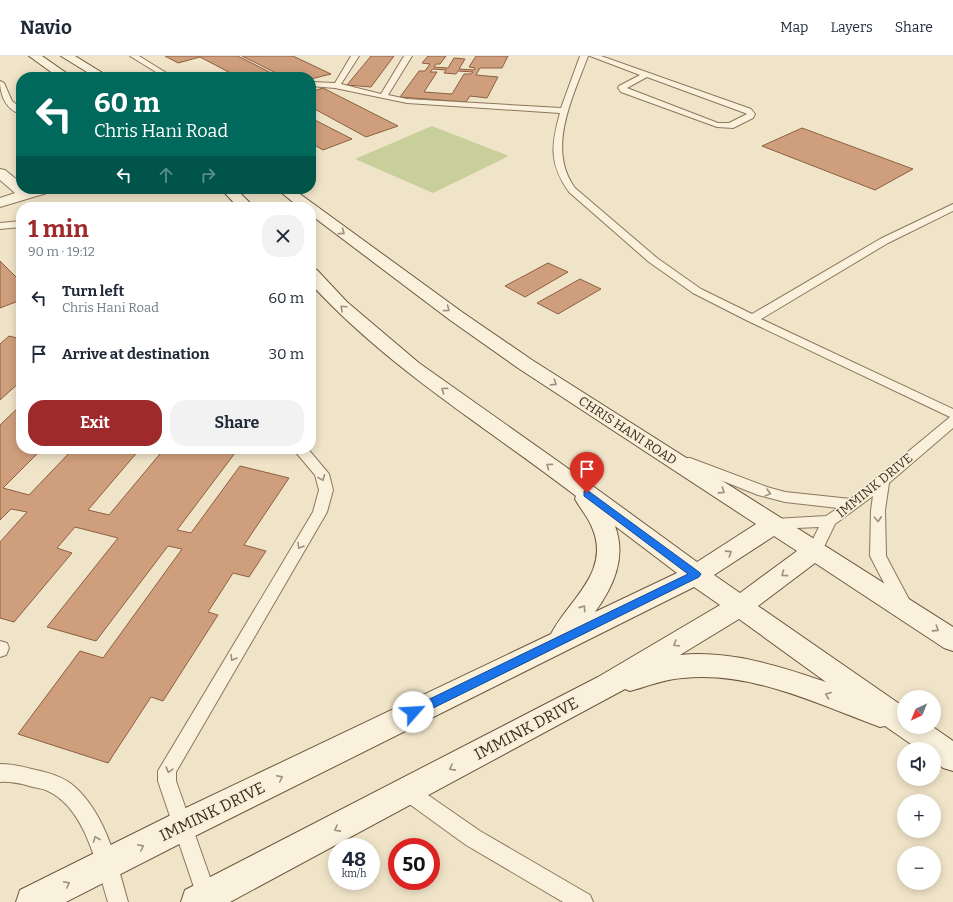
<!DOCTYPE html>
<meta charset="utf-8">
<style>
:root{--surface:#fff;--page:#f2f2f3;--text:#1f2937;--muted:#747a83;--line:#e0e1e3;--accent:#9e2a2b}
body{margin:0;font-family:Bitter,serif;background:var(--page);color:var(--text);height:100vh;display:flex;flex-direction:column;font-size:15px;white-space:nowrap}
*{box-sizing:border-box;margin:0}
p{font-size:13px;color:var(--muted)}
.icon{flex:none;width:22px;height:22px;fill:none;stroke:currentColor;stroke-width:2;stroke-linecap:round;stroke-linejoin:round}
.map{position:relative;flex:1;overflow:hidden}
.side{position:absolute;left:16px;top:146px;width:300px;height:252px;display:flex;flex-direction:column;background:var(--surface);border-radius:16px;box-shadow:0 2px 10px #0003}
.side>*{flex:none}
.banner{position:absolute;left:16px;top:16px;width:300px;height:122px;border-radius:16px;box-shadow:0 2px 10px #0003;background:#00695c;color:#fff;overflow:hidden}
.needle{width:26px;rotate:223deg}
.buttons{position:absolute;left:897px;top:634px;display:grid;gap:8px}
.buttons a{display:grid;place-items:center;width:44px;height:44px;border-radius:50%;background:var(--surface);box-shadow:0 2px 10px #0003;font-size:20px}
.speed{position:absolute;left:328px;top:782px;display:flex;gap:8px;font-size:20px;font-weight:700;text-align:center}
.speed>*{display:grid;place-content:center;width:52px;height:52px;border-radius:50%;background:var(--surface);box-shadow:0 2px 10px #0003;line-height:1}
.speed small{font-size:10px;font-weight:400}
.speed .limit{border:6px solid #d22;background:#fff;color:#111}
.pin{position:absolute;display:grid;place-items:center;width:34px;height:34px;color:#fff;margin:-41px -17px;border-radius:50% 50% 50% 0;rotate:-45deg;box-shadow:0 0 4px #0007}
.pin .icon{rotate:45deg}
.me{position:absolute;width:44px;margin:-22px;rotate:64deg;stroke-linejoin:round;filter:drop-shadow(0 0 3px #0008)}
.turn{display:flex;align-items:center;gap:14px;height:84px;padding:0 12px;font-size:18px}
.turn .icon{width:52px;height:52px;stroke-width:2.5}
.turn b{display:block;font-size:28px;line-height:34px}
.lanes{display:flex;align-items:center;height:38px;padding:0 12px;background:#0003;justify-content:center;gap:20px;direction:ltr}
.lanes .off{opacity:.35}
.round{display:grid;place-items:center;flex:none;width:42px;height:42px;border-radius:16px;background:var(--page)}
.head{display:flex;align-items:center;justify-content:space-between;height:68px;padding:0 12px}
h1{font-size:24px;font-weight:700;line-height:30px;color:var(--accent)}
.primary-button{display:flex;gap:8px;margin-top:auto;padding:8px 12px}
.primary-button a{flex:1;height:46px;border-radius:16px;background:var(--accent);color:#fff;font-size:16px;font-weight:700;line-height:46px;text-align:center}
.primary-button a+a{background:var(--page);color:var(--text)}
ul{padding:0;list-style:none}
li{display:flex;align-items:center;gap:12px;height:56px;padding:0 12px}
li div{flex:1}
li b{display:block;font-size:15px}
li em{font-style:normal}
header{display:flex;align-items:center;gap:24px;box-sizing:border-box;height:56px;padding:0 20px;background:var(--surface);border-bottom:1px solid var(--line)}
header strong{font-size:19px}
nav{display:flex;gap:22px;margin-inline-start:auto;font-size:14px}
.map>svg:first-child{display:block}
.green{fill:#c9cf9b}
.building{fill:#cf9f7d;stroke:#8d5f41;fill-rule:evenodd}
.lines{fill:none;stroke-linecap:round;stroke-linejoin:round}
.service-casing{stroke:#8d765c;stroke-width:2}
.minor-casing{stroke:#8d765c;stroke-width:2}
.secondary-casing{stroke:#6f573f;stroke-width:2}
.service{fill:#faf1dc;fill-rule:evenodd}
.minor{fill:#faf1dc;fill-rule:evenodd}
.secondary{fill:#faf1dc;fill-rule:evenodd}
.oneway{stroke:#9c907e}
.route{fill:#1a73e8;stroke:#114b97}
.labels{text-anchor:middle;stroke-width:3.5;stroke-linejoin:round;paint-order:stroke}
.street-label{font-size:13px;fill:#3d2e20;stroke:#f7eed8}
.near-street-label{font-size:16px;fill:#3d2e20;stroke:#f7eed8}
</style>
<header>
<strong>Navio</strong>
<nav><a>Map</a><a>Layers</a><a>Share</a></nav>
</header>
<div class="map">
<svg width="953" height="846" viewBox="0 0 953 846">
<rect width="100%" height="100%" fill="#f0e4c8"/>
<polygon class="green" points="432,70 509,100 433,137 355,103"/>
<g class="building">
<polygon points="165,0 238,0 279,21 238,21 200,1 178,7"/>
<polygon points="242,0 293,0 331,18 311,23 311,21 284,21"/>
<polygon points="371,0 394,0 371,31 347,29"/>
<path d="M428 0H446L440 8H436L434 11 448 12 454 2 465 3 459 13 474 14 475 12 469 11 476 0H508L502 12H480L476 19 498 21 487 42 470 40 466 46 400 41 419 15H425L430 8 422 7ZM433 13 446 14 444 17 456 18 458 15 473 16 471 18H464L452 38 424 36 437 16H430Z"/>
<polygon points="323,32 398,70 366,81 311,51 311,36"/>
<polygon points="311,62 352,83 323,94 311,87"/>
<polygon points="802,72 913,113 875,134 762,90"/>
<polygon points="0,205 21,226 21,244 0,252"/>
<polygon points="548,207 568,216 525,241 505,230"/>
<polygon points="580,223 601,233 558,258 537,247"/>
<polygon points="9,280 21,283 21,325 0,344 0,288"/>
<polygon points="21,349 21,393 42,393 3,432 29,439 73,393 140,393 88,454 109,459 164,393 238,393 177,474 191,477 240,410 289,422 244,489 266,495 249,521 233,517 208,556 218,559 163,645 151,641 108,707 18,678 80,595 103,602 182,493 168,490 96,585 47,571 118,482 75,471 57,492 72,497 14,566 0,562 0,486 27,456 11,453 0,464 0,369"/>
</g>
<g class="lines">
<g class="service-casing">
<g id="service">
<polygon points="130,0 139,0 173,21 164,21"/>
<path d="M351 0H359L341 28 381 38 404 0H412L388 39 407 43 561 52 580 0H588C573 41 546 93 575 132L657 202 701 233 752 258 880 183 953 148V155L888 187 761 263 953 353V372L889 427 885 454 886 500 913 551 911 556 905 557 899 556 870 500 871 454 873 440 835 468 820 499 815 501 810 499 807 495 819 471 774 473 769 472 767 468 769 464 774 463 826 460 838 452 785 446 758 439 680 408 678 405 680 402H690L767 431 785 436 851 443 950 361 748 265 693 237 649 206 569 136C549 108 551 89 560 57L407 47 335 32 311 30V26L335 27Z"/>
<path d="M590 0H601L751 53 755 58 753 62 733 72 717 71 621 36 618 32 619 30 640 19ZM647 21 745 57 747 58 729 67H718L627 32Z"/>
<path d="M0 25 4 27 12 45 21 52V58C6 54 0 39 0 25Z"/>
<polygon points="21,165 21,171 0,173 0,167"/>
<polygon points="293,393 308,393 329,418 333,434 327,456 176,716 176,725 217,841 215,846 199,846 158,725 158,715 313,456 319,434 315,419"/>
<polygon points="0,585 7,587 9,592 6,599 0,601"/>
<path d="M0 708C13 708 24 711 36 714 50 717 64 721 75 731 106 759 117 807 128 846H108C97 810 85 752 48 735 44 733 38 732 33 731 22 728 12 725 0 726Z"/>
<polygon points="408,727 415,730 480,775 590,839 593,846 563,846 466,789 401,742 398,736 401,730"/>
</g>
</g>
<g class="minor-casing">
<polygon id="minor" points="0,113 5,114 21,127 21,133 52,133 50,136 0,151 0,142 15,137 0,124"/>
</g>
<g class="secondary-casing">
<g id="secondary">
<polygon points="29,0 42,0 72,21 58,21"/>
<polygon points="61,0 75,0 109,21 95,21"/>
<polygon points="221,133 236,133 254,151 238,151"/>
<path d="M277 133H293L462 256 532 304 953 571V595L944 592 815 507 758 550 904 651V671H933L953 685V715L943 712 934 705V693H918L885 670 880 671C817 648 752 615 683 622 665 623 648 630 630 635L625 633 230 846H181L185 834 598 621 720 549 694 531 193 781 66 846H16L20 834 171 759 551 578C569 543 613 515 591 469 587 460 580 452 575 443L576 440C486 371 388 312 311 228V213L317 214 347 246 419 307 583 423 697 506 756 468 518 312 450 264 311 159V151H299ZM615 470 677 517 595 556C613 531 627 502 615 470ZM774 480 797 495 740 537 714 519ZM739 563 826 626C779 610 730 594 680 599Z"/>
</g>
</g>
<use href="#service" class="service"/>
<use href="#minor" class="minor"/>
<use href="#secondary" class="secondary"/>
</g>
<defs><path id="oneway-chevron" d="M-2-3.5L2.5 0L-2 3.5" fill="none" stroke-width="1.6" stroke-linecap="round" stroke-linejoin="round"/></defs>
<g class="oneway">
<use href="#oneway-chevron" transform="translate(342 176) rotate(37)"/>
<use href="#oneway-chevron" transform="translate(343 252) rotate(-137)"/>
<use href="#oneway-chevron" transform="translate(447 253) rotate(37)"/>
<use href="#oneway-chevron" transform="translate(554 327) rotate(33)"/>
<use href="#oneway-chevron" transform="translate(444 334) rotate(-144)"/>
<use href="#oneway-chevron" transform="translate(549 410) rotate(-144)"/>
<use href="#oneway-chevron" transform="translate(322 422) rotate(68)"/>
<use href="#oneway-chevron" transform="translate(722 435) rotate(33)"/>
<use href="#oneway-chevron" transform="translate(768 437) rotate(15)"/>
<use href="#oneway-chevron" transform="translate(878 463) rotate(87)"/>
<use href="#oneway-chevron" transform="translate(300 490) rotate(121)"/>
<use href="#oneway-chevron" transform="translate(729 497) rotate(-33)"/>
<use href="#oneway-chevron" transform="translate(784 518) rotate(144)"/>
<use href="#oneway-chevron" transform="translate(583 552) rotate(-55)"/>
<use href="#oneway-chevron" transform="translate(936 573) rotate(33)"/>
<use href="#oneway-chevron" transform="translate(676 588) rotate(149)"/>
<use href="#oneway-chevron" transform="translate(233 602) rotate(121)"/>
<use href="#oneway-chevron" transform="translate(828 639) rotate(-160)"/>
<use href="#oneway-chevron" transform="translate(452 712) rotate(152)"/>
<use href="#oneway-chevron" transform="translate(169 714) rotate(106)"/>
<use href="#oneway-chevron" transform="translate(280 722) rotate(-26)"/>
<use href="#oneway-chevron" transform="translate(337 773) rotate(152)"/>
<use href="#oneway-chevron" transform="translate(96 783) rotate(-112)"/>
<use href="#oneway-chevron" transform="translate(141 791) rotate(-27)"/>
<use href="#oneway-chevron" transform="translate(67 828) rotate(-27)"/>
</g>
<polygon class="route" points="587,434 699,516 701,518 699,521 417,660 413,662 409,660 407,656 409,653 688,518 584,440 584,435"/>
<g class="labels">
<g class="street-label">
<text transform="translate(628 374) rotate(33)" y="5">CHRIS HANI ROAD</text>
<text transform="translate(874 429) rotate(-39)" y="5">IMMINK DRIVE</text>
</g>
<g class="near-street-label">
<text transform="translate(526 672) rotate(-28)" y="6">IMMINK DRIVE</text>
<text transform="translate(212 755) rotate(-26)" y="6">IMMINK DRIVE</text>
</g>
</g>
</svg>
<div class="buttons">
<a><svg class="needle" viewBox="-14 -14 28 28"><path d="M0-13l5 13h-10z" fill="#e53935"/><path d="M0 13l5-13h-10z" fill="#747a83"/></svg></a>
<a><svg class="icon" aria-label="sound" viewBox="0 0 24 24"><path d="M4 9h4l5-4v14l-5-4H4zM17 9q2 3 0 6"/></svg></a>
<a>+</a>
<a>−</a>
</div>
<div class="speed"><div>48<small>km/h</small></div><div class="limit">50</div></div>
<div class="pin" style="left:587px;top:437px;background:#d93025"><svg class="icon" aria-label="arrive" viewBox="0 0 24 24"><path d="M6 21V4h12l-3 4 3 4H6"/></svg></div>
<svg class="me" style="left:413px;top:656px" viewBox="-20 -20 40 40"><circle r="19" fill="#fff"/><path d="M0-13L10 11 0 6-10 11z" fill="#1a73e8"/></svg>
<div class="banner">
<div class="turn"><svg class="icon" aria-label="left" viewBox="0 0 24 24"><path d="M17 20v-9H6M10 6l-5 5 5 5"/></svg><div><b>60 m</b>Chris Hani Road</div></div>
<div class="lanes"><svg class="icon" aria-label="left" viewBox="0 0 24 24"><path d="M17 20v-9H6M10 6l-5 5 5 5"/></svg><svg class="icon off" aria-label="ahead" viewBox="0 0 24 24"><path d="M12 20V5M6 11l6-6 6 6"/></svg><svg class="icon off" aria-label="right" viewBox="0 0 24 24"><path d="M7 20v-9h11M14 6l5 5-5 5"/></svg></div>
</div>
<section class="side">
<div class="head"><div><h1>1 min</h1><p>90 m · 19:12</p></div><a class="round"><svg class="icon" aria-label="close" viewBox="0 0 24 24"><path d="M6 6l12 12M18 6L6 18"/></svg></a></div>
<ul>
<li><svg class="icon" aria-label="left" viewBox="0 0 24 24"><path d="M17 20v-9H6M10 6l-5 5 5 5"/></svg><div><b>Turn left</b><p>Chris Hani Road</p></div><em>60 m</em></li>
<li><svg class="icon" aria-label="arrive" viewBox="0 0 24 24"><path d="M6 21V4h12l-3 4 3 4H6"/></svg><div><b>Arrive at destination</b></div><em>30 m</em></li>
</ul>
<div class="primary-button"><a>Exit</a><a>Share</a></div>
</section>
</div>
